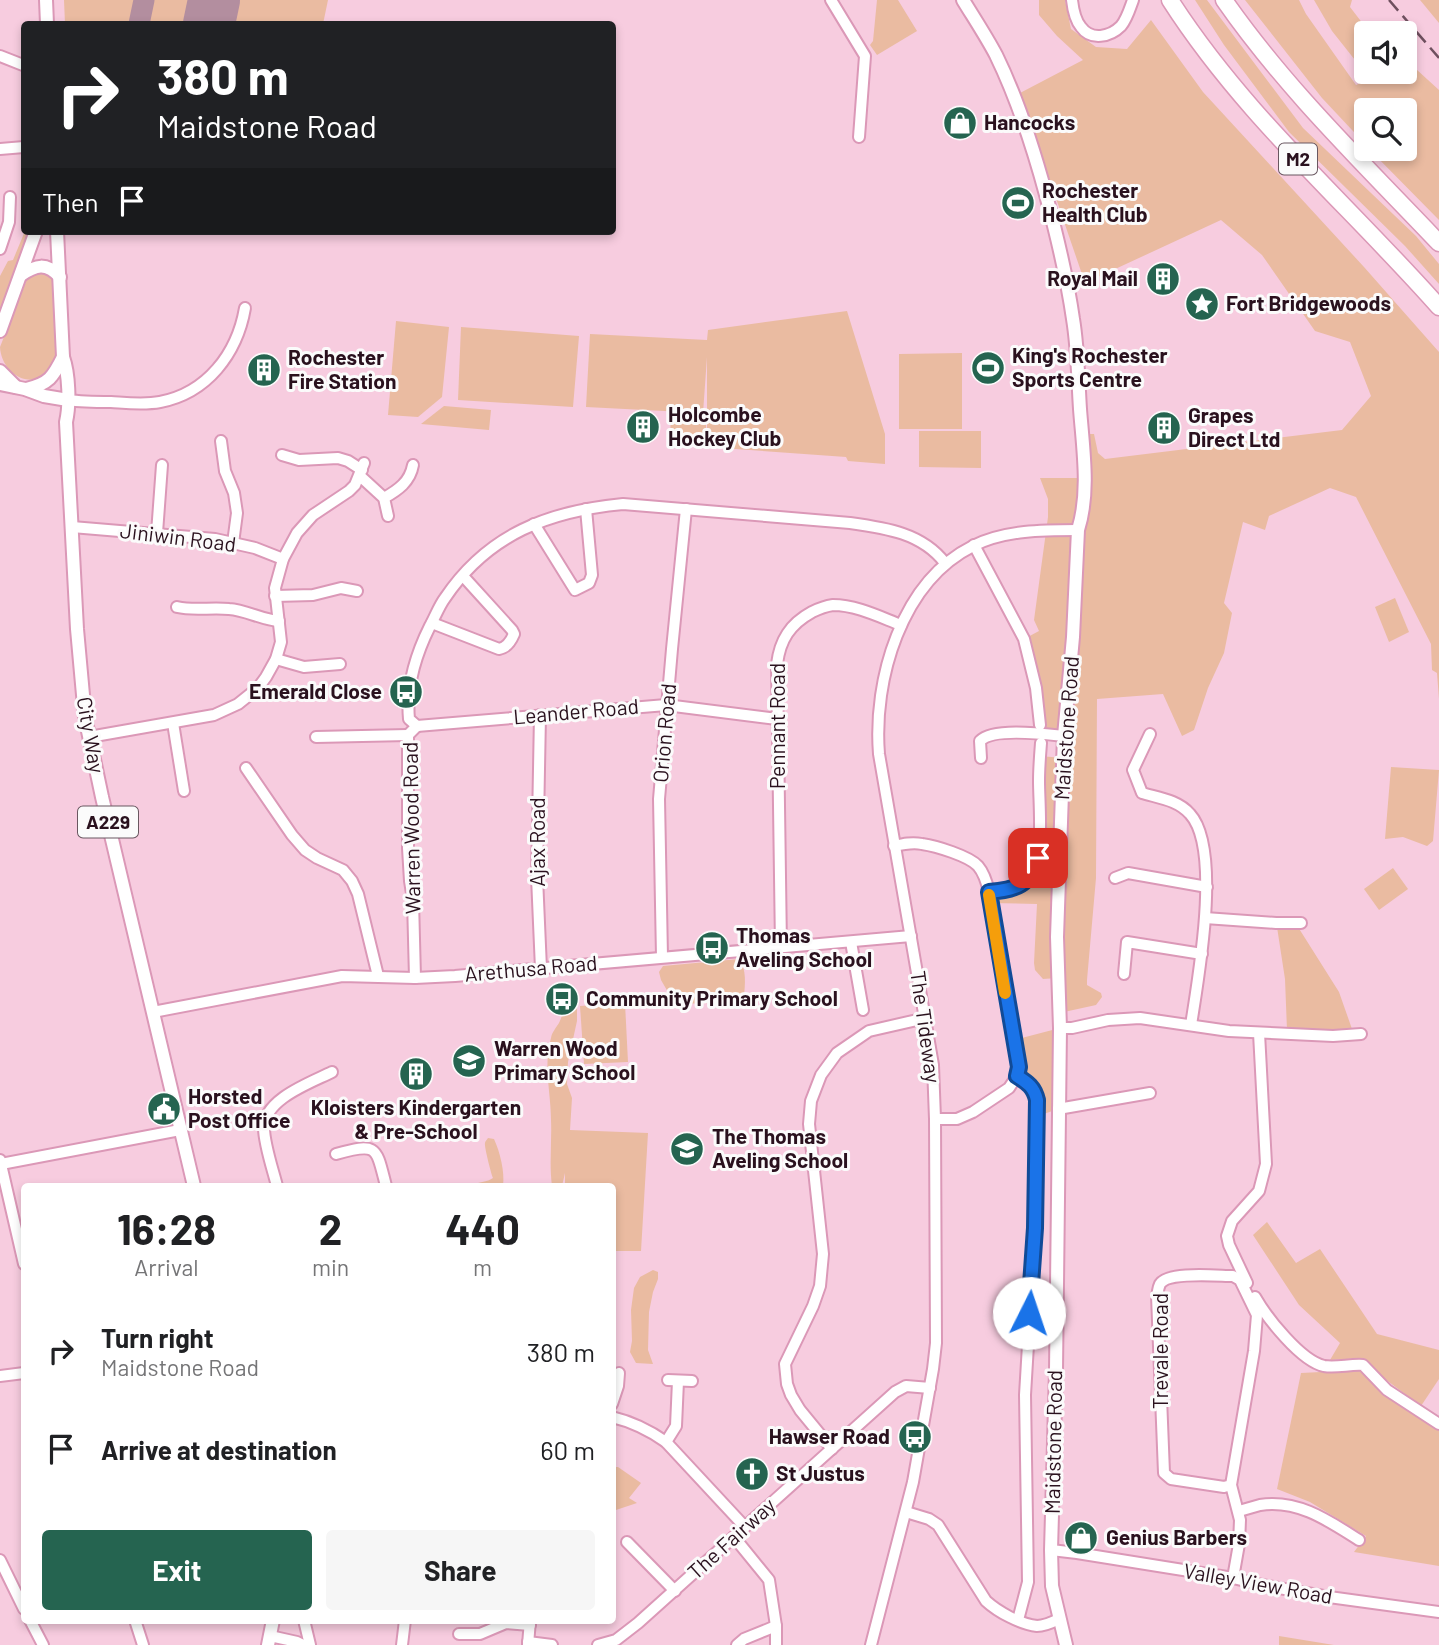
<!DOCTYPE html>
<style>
:root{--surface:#fff;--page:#f6f6f6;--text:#202124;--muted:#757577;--accent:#256450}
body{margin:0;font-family:Barlow,sans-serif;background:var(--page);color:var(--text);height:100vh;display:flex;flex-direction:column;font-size:26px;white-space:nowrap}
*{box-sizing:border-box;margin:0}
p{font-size:23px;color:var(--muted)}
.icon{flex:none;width:38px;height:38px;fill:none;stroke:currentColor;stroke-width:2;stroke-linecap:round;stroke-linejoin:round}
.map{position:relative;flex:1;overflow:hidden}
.drawer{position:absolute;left:21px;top:1183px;width:595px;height:441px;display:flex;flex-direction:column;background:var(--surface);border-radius:7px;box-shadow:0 4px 10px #0003}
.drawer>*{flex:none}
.banner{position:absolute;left:21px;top:21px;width:595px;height:214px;border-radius:7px;box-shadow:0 4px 10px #0003;background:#202124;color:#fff;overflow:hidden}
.tools{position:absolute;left:1354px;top:21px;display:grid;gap:14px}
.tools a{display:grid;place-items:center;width:63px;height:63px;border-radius:7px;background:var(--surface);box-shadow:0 4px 10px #0003;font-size:35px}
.pin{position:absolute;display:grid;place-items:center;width:60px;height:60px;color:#fff;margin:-30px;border-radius:14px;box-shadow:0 4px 10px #0006}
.me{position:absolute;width:77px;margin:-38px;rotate:4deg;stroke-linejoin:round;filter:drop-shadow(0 0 5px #0008)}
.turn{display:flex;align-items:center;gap:24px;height:147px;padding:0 21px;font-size:32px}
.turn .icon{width:91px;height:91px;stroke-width:2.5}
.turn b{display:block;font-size:49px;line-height:60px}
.then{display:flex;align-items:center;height:66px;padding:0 21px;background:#0003;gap:14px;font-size:26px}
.eta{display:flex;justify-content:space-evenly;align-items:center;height:119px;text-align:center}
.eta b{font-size:42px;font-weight:700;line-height:49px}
.button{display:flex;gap:14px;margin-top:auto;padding:14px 21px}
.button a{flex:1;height:80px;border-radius:7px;background:var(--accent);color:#fff;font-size:28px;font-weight:700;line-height:80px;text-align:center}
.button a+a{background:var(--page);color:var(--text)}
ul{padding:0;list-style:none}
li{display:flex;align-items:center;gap:21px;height:98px;padding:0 21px}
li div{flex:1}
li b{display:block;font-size:26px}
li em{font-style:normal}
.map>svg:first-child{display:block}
.green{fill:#eabba1}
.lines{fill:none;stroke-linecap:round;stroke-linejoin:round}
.taxiway{stroke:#b38e9f;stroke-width:21}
.runway{stroke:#b38e9f;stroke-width:52}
.minor-casing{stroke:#db98b7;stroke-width:14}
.major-casing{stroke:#db98b7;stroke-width:16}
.highway-casing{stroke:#db98b7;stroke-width:19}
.minor{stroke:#fff;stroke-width:10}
.major{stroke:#fff;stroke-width:12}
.highway{stroke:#fff;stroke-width:16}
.rail{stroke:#6f505f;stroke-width:2.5;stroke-dasharray:14 7;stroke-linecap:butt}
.route-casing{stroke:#114b97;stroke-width:18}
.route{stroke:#1a73e8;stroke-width:12}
.slow{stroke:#f59e0b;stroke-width:12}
.labels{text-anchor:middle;stroke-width:6;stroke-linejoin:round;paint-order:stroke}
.shield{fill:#fbfbfb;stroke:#695760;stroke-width:2}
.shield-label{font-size:19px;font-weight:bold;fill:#2a111e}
.poi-label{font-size:21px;font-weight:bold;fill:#2a111e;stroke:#fbfbfb;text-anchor:start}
.street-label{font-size:21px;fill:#2a111e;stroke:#fbfbfb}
</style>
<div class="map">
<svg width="1439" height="1645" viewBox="0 0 1439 1645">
<rect width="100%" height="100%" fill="#f7ccdf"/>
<g class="green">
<polygon points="64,0 328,0 323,24 65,24"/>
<polygon points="877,0 898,0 917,31 877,55 870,45 873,41"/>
<polygon points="1039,0 1065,0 1071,29 1096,47 1127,49 1151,20 1203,92 1364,267 1439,352 1439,699 1437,673 1432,670 1431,644 1356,497 1330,488 1269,516 1265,530 1243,522 1224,603 1232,613 1224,653 1208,688 1194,730 1182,736 1163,694 1097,699 1096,878 1087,980 1087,985 1101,993 1102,997 1096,1005 1064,1012 1057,978 1043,979 1035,970 1034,963 1037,904 990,903 989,892 1011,889 1035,868 1040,756 1063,758 1064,736 1043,734 1024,639 1039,631 1034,620 1048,517 1048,499 1040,478 1084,478 1082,434 1094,434 1098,453 1105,459 1342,430 1371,396 1350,342 1315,331 1262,255 1221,220 1085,283 1020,93 1083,60 1057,36 1039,15"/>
<polygon points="1195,0 1207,0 1303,128 1416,236 1439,264 1439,284 1405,246 1289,132 1224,45"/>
<polygon points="1245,0 1299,0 1306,14 1356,85 1370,79 1332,31 1314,0 1352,0 1350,7 1370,33 1367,33 1367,72 1372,72 1370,79 1380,72 1405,72 1405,59 1439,90 1439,220 1369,149 1405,149 1405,110 1367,110 1367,146 1322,98"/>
<polygon points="1420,0 1439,0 1439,23"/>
<polygon points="25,231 31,231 0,316 0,276 8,261 13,260"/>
<path d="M37 270 53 277 57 360C53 367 50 373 43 377 21 387 1 368 0 347L27 279 30 274Z"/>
<polygon points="847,311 885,434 885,464 848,461 846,457 707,447 707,357 703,413 586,407 590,334 707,340 708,330"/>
<polygon points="396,321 449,327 442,397 418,417 388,415"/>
<polygon points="461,327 579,336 573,407 458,400"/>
<polygon points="962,353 962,429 899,429 899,354"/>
<polygon points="444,406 491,410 489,430 421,424"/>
<polygon points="671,415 706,418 706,440 670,438"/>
<polygon points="919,431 981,431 981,468 919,467"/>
<polygon points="1395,598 1409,632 1389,642 1375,607"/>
<polygon points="1391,767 1439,770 1433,841 1427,846 1403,837 1385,839"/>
<polygon points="1393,868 1408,889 1379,910 1364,889"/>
<polygon points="1277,927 1298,927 1339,992 1352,1029 1287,1030 1285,979"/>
<path d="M739 959C747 970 745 984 744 997L737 1002 681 1004 672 999 661 980 659 972 663 966Z"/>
<path d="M571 999 575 1000 577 1005V1021L568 1062 567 1084 572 1098 570 1130 648 1133 641 1251H613L612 1186H565V1173L562 1186H552C549 1164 552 1142 551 1120 551 1093 543 1065 551 1038 552 1032 556 1028 559 1023 564 1013 562 1008 571 999Z"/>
<polygon points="625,1003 628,1062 584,1064 580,1006"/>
<polygon points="1060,1028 1058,1109 1038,1116 1037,1100 1017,1076 1014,1040"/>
<path d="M488 1138 494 1139C500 1152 505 1172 503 1186H470C477 1182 488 1182 493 1178 491 1173 484 1146 485 1143 485 1141 487 1140 488 1138Z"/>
<polygon points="1267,1222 1296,1263 1320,1249 1377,1334 1439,1350 1439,1379 1421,1406 1385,1379 1363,1358 1330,1360 1340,1343 1299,1305 1253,1235"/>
<polygon points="653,1270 658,1272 658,1279 653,1292 649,1312 648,1350 653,1364 636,1363 630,1352 632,1341 631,1310 634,1288 640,1277"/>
<polygon points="1361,1370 1439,1429 1439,1566 1354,1552 1366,1536 1310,1502 1277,1489 1301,1373"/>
<polygon points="612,1467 618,1467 641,1483 629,1498 637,1503 613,1511"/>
<polygon points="1279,1636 1334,1645 1279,1645"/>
</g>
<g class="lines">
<polyline class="taxiway" points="139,24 144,0"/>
<polyline class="runway" points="209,24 214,0"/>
<g class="minor-casing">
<g id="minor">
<polyline points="831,0 865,56 859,137"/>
<path d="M1072 0C1073 9 1075 20 1081 27 1091 41 1110 37 1121 26 1127 19 1130 8 1133 0"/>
<polyline points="0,56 23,65"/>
<polyline points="0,149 24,147"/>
<polyline points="0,249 9,222 10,197"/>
<path d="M68 400C82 402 96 402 111 402 127 403 144 405 160 402 207 393 237 354 245 308"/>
<polyline points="221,441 225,471 234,493 237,513 233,543"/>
<polyline points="282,455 299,460 338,458 348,461 362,470"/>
<polyline points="360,476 384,498 388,516"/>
<path d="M384 498C398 490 410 482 413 465"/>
<polyline points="534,524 575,590 589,583 592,575 586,509"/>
<polyline points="72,527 215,539 255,548 283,559"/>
<polyline points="157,533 162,465"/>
<polyline points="974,545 1024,639 1036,688 1040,725"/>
<polyline points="275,596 313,595 341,588 357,591"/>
<path d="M177 607C194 611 211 607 229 609 246 610 262 620 279 621"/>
<path d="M432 623 499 649C506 648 511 641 514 634L512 630 463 576"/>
<polyline points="276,659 304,667 340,664"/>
<polyline points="540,715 537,877 541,969"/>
<polyline points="173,723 184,791"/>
<path d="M417 726 409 719C406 687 416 654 430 626 435 617 439 606 445 598 488 534 549 511 623 504L850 523C886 528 922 533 945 563"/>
<polyline points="417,726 666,705 777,719"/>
<path d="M1150 734 1133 770 1142 793C1159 798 1178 800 1190 814 1222 849 1198 979 1191 1025"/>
<polyline points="89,737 214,715 238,704 258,688 266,677 276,659 281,642 275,588 283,559 297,533 313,515 349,491 355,485 364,463"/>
<polyline points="316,737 408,735"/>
<path d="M981 758 980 741C993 727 1045 734 1064 736"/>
<polyline points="246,768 292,835 305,850 317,858 343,870 352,881 358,894 378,976"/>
<path d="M894 846C903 844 912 842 922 844 936 846 969 856 978 866 984 873 987 883 989 892L1019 1067 1017 1076 1009 1088 973 1112 957 1119H935"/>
<polyline points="1115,878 1128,873 1207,887"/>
<path d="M989 892C1004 891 1019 890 1029 878 1045 859 1039 806 1039 781 1039 768 1040 756 1041 743"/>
<polyline points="1205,918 1276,923 1301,923"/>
<polyline points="851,942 863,1010"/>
<path d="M781 947 777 664C780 640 790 624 812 612 818 609 826 606 833 605 856 605 880 617 901 625"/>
<polyline points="662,957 659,799 672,649 686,509"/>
<polyline points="1124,974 1127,942 1202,954"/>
<polyline points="415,978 413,900 410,881 408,848 408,735 417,726"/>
<polyline points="153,1012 342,976 415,978 455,976 911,936"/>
<polyline points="1060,1028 1072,1028 1108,1020 1140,1018 1229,1031 1333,1036 1361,1034"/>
<path d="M1017 1076C1038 1089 1037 1092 1038 1116L1035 1228 1025 1395 1028 1582 1018 1620"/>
<polyline points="1058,1109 1150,1093"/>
<path d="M336 1154C378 1142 376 1147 386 1186"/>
<polyline points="0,1160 24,1264"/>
<polyline points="1,1164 180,1130"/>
<path d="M277 1186C273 1170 264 1144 264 1128 264 1099 310 1083 332 1072"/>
<polyline points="1247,1283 1229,1245 1227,1236 1232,1221 1259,1191 1266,1164 1259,1033"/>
<path d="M1255 1297C1267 1318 1301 1361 1324 1366 1337 1368 1350 1364 1363 1365L1387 1390 1439 1424"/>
<polyline points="0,1376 24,1373"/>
<polyline points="668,1380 692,1381"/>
<polyline points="612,1404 618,1386 619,1373"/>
<path d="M612 1417C633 1422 649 1430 666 1442L745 1527"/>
<polyline points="666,1442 676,1426 678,1381"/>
<polyline points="832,1449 800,1410 791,1395 787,1384 785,1364 813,1306 820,1286 823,1254 809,1124 811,1101 821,1075 837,1053 869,1031 926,1018"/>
<path d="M1231 1485 1224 1487 1171 1479 1164 1473 1157 1296C1158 1292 1158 1288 1160 1284 1168 1271 1218 1276 1233 1276L1240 1280 1257 1315 1254 1351 1231 1485 1240 1520 1239 1544 1233 1578"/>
<path d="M1239 1511C1246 1509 1253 1507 1260 1505 1298 1499 1329 1521 1359 1540"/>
<path d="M906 1512 929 1519 938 1525 986 1601C998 1612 1020 1624 1037 1626 1045 1626 1053 1622 1059 1619"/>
<polyline points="734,1537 769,1580 776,1626 776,1645"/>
<polyline points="627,1542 675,1591"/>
<polyline points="1051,1550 1077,1553 1233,1578 1262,1585 1329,1597 1439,1612"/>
<polyline points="0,1560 24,1609"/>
<polyline points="30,1620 43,1645"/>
<polyline points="135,1620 143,1645"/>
<polyline points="304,1620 310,1645"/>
<polyline points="459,1634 480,1634 506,1623 530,1625"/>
<polyline points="270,1636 297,1642 303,1645"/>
<polyline points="528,1642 552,1645"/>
<polyline points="402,1645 405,1620"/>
<polyline points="528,1645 530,1620"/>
<polyline points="598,1645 616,1640 638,1623 895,1392 906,1386 930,1388"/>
<polyline points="737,1645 744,1639 776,1626"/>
<path d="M871 1645 913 1482 933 1369 936 1343 935 1119 933 1065 879 754C873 680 901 582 973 546 1004 530 1044 530 1078 530"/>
</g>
</g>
<g class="major-casing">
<g id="major">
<polyline points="46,0 47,24"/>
<path d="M963 0C974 18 986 36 996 55 1018 100 1033 147 1046 195 1057 236 1067 277 1073 319 1078 349 1078 379 1080 409 1083 449 1090 492 1078 530L1073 637 1064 736 1057 937 1060 1028 1056 1370 1051 1550 1052 1586 1066 1645"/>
<path d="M57 231 63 357C69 374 70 404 66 422L77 629 85 717 102 797 194 1186"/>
<path d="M21 275C36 265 46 262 60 277"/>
<polyline points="0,331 36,231"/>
<polyline points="0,371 16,387"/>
<polyline points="0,384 25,389 44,396 68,400"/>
<path d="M26 389C49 384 53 377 63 357"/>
<polyline points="268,1645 273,1620"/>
</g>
</g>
<g class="highway-casing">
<g id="highway">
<path d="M1170 0C1245 117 1348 204 1439 307"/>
<path d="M1224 0C1286 89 1364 164 1439 243"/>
</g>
</g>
<use href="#minor" class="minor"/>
<use href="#major" class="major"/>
<use href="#highway" class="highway"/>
<polyline class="rail" points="1389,0 1439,58"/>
</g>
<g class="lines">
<g class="route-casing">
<path id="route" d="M1029 1313 1035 1228 1037 1100C1034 1087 1028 1083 1017 1076L1019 1067 989 892C1016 890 1030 885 1038 858"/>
</g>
<use href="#route" class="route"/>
<polyline class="slow" points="989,895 1005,993"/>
</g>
<defs>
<g id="shop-disc" transform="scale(1.75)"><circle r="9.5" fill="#256450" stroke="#fbfbfb"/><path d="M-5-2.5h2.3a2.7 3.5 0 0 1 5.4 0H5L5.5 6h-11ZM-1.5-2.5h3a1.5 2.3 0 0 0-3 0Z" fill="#fff"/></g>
<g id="stadium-disc" transform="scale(1.75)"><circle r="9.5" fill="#256450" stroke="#fbfbfb"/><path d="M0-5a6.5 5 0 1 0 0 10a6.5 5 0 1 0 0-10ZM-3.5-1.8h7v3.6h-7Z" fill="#fff"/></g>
<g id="building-disc" transform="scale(1.75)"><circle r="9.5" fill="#256450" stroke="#fbfbfb"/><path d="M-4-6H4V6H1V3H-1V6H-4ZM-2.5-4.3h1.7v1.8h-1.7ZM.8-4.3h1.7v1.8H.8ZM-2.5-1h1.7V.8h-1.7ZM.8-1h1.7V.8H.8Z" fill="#fff"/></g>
<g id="sight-disc" transform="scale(1.75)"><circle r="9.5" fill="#256450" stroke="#fbfbfb"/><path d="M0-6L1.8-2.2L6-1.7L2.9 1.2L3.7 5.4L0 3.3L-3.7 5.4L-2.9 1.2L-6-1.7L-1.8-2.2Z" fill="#fff"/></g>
<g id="bus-disc" transform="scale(1.75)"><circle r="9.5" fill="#256450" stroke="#fbfbfb"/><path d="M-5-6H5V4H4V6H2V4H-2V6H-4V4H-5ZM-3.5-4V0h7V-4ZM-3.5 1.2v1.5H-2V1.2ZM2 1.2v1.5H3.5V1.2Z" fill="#fff"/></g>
<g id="school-disc" transform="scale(1.75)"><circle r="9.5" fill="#256450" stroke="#fbfbfb"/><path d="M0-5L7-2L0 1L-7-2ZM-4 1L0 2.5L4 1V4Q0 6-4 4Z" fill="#fff"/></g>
<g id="civic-disc" transform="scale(1.75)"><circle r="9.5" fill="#256450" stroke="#fbfbfb"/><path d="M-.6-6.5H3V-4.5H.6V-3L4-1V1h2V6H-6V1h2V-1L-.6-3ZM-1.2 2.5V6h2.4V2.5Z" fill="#fff"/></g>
<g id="church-disc" transform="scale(1.75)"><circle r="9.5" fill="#256450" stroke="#fbfbfb"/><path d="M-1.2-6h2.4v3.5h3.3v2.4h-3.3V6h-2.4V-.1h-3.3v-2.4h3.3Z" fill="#fff"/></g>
</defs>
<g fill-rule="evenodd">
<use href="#shop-disc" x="960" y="123"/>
<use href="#stadium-disc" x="1018" y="203"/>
<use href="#building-disc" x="1163" y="279"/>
<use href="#sight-disc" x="1202" y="304"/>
<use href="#stadium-disc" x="988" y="368"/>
<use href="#building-disc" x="264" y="370"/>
<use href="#building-disc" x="643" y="427"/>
<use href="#building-disc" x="1164" y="428"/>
<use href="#bus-disc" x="406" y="692"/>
<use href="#bus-disc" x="712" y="948"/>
<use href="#bus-disc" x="562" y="999"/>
<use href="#school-disc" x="469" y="1061"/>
<use href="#building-disc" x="416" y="1074"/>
<use href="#civic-disc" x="164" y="1109"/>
<use href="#school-disc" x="687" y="1149"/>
<use href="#bus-disc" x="915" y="1437"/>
<use href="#church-disc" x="752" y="1474"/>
<use href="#shop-disc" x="1081" y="1538"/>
</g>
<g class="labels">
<g class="shield">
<rect x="1279" y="143.5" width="38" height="31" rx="5"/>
<rect x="78" y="806.5" width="60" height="31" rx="5"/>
</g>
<g class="shield-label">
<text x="1298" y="166">M2</text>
<text x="108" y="829">A229</text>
</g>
<g class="poi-label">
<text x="984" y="130">Hancocks</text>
<text x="1042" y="198">Rochester<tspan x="1042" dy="24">Health Club</tspan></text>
<text x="1138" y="286" text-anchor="end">Royal Mail</text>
<text x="1226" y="311">Fort Bridgewoods</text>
<text x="1012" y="363">King's Rochester<tspan x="1012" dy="24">Sports Centre</tspan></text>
<text x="288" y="365">Rochester<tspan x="288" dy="24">Fire Station</tspan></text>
<text x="668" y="422">Holcombe<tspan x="668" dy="24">Hockey Club</tspan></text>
<text x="1188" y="423">Grapes<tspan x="1188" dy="24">Direct Ltd</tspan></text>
<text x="382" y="699" text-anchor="end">Emerald Close</text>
<text x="736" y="943">Thomas<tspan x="736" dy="24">Aveling School</tspan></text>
<text x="586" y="1006">Community Primary School</text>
<text x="494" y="1056">Warren Wood<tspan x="494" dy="24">Primary School</tspan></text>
<text x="188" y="1104">Horsted<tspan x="188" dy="24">Post Office</tspan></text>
<text x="416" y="1115" text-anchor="middle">Kloisters Kindergarten<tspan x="416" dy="24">&amp; Pre-School</tspan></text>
<text x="712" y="1144">The Thomas<tspan x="712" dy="24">Aveling School</tspan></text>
<text x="890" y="1444" text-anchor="end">Hawser Road</text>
<text x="776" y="1481">St Justus</text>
<text x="1106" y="1545">Genius Barbers</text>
</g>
<g class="street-label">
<text transform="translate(178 538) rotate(7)" y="7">Jiniwin Road</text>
<text transform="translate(576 712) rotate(-5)" y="7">Leander Road</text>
<text transform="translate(778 726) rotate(-90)" y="7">Pennant Road</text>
<text transform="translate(1067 728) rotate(-86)" y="7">Maidstone Road</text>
<text transform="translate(665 733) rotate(-85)" y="7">Orion Road</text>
<text transform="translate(90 735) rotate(80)" y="7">City Way</text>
<text transform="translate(412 828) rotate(-91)" y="7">Warren Wood Road</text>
<text transform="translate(538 842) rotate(-90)" y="7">Ajax Road</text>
<text transform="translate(531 969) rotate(-5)" y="7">Arethusa Road</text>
<text transform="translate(925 1027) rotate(82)" y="7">The Tideway</text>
<text transform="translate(1161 1351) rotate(-90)" y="7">Trevale Road</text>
<text transform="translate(1054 1442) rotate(-89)" y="7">Maidstone Road</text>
<text transform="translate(732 1539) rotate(-42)" y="7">The Fairway</text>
<text transform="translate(1258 1584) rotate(10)" y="7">Valley View Road</text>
</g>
</g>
</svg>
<div class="tools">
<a><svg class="icon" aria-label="sound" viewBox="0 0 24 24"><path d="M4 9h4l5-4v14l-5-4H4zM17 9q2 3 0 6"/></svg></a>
<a><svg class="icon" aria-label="search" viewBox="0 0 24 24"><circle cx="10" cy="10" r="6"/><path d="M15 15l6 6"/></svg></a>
</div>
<div class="pin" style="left:1038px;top:858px;background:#d93025"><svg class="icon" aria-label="arrive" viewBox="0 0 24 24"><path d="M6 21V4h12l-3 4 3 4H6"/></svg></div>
<svg class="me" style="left:1029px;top:1313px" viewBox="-20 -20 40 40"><circle r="19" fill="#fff"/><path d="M0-13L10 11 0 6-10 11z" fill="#1a73e8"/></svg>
<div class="banner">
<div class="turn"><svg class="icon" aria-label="right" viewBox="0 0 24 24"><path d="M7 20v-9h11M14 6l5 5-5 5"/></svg><div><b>380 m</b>Maidstone Road</div></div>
<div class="then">Then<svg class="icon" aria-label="arrive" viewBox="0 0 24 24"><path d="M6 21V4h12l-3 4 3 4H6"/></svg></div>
</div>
<section class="drawer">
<div class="eta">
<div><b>16:28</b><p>Arrival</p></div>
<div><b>2</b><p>min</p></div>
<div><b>440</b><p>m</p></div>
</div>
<ul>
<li><svg class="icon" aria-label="right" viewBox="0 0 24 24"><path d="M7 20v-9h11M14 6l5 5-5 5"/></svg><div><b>Turn right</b><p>Maidstone Road</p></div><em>380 m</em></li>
<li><svg class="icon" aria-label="arrive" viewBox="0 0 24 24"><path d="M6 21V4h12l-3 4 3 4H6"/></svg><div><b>Arrive at destination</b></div><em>60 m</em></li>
</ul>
<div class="button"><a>Exit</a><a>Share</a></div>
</section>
</div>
